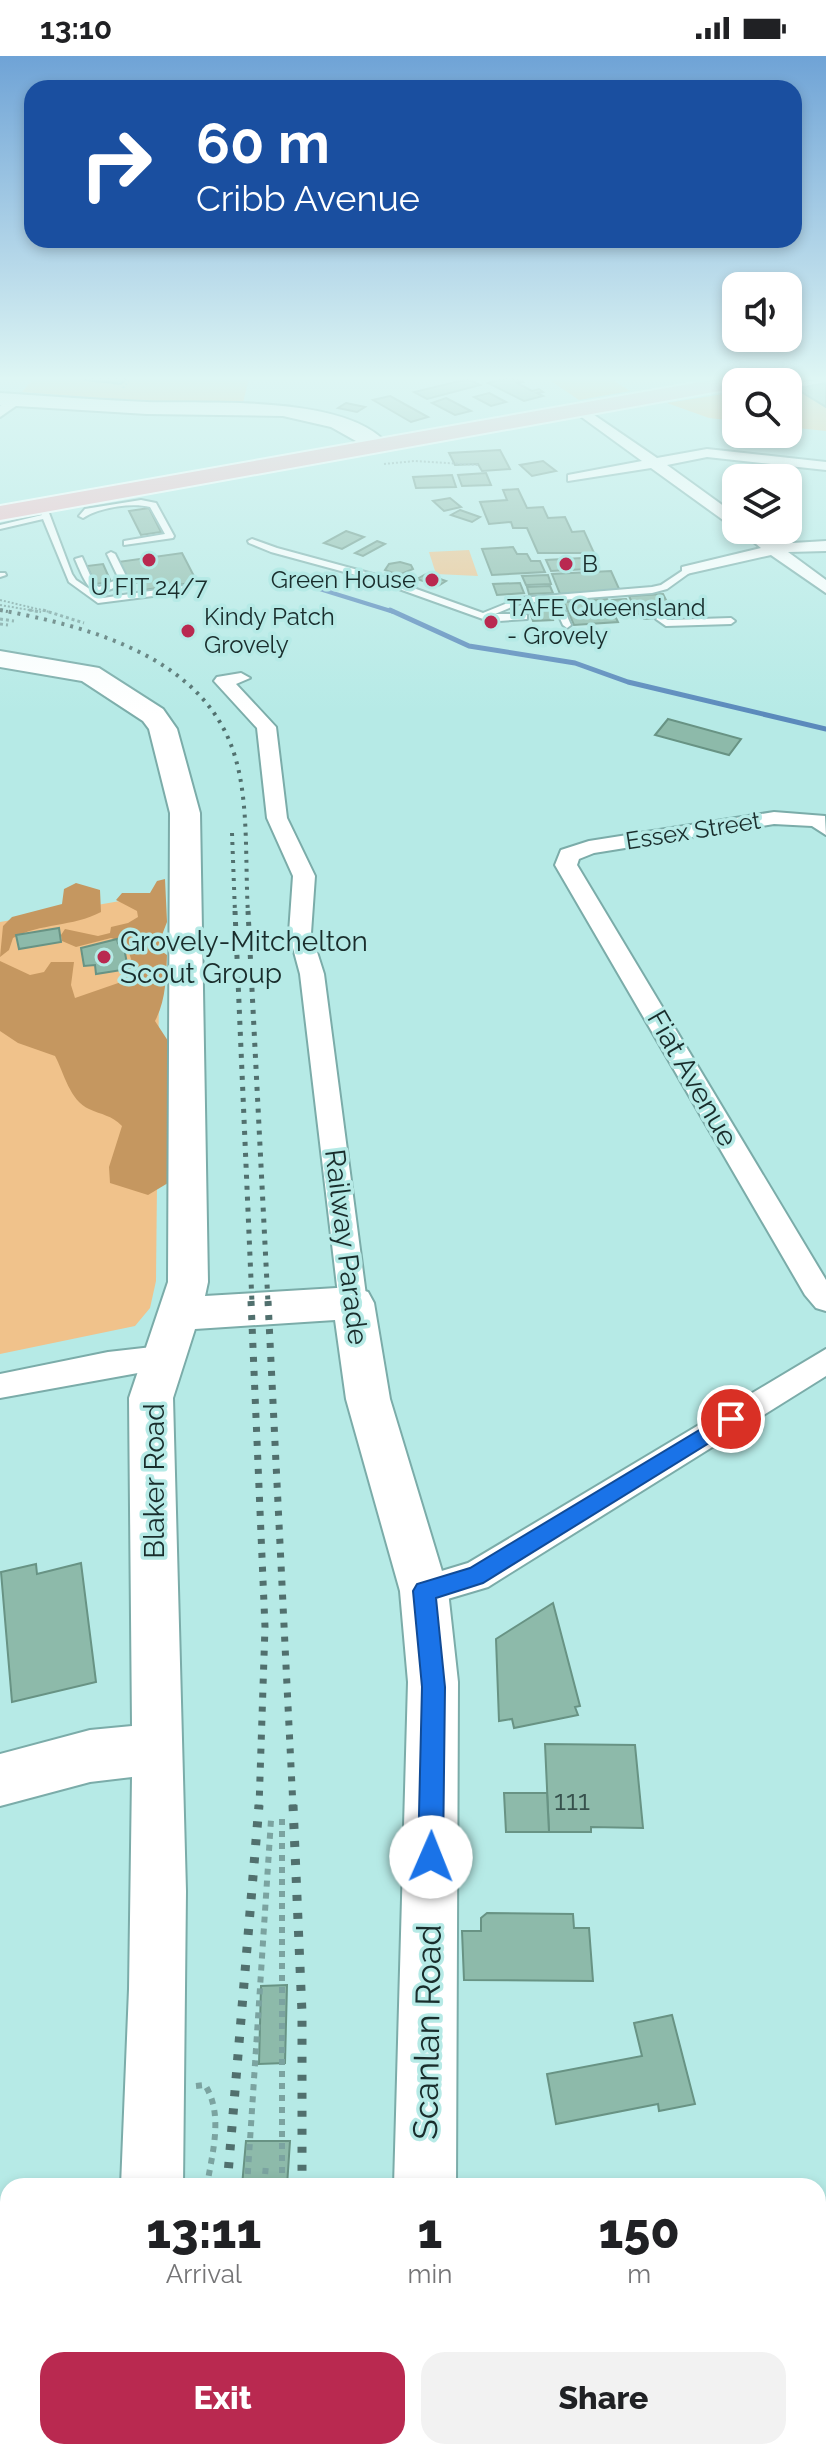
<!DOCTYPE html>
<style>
:root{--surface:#fff;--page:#f2f2f2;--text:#202124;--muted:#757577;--accent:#b92950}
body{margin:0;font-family:Raleway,sans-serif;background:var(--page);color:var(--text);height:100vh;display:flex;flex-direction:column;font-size:30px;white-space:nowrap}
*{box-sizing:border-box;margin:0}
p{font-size:26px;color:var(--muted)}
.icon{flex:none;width:44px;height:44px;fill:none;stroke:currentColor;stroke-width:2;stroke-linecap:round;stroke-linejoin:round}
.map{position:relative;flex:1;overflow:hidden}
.sheet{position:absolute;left:0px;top:2122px;width:826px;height:282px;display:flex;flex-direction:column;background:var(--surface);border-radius:24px 24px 0 0;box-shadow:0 4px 12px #0003}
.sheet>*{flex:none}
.top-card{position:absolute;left:24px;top:24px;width:778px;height:168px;border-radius:24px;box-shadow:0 4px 12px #0003;background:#1a4fa0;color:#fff;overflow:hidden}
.buttons{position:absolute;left:722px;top:216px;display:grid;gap:16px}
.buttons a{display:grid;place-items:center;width:80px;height:80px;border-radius:16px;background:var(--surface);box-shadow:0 4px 12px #0003;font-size:40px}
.pin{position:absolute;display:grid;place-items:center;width:68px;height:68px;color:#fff;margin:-34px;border:4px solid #fff;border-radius:50%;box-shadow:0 2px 8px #0007}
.me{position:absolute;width:88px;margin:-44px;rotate:1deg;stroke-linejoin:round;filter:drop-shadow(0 0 6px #0008)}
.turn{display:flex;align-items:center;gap:28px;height:168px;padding:0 40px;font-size:36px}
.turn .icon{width:104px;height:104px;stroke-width:2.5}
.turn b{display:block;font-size:56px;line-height:68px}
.eta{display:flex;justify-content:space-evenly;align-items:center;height:136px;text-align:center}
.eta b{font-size:48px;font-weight:800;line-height:56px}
.cta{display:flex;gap:16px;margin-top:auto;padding:16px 40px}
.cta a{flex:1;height:92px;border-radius:24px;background:var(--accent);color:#fff;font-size:32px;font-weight:800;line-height:92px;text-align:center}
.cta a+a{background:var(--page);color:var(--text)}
.status{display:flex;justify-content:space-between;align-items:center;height:56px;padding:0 40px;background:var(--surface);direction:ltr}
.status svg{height:22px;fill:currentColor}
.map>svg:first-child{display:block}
.green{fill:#f0c28b}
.forest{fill:#c59760}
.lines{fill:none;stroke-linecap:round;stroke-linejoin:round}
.stream-far1{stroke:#5b8abc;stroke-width:4}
.stream{stroke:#5b8abc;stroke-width:5}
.building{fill:#8dbaaa;stroke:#689384;stroke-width:2}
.lane-casing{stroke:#7baca9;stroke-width:4}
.street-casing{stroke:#7baca9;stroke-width:4}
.secondary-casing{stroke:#7baca9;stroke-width:4}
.primary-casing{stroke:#fff;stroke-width:4}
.path-far2{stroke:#7ba3a0;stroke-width:2;stroke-dasharray:2 2;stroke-linecap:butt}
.path-far1{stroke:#7ba3a0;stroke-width:3;stroke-dasharray:3 3;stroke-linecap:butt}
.path{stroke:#7ba3a0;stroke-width:6;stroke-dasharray:6 6;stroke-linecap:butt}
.lane{fill:#fff;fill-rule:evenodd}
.street{fill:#fff;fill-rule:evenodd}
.secondary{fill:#fff;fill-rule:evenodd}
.primary{fill:#f3bcc4;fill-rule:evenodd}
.rail-far4{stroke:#51706e;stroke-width:3;stroke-dasharray:2 4;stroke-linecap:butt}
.rail-far3{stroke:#51706e;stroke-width:4;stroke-dasharray:3 6;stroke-linecap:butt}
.rail-far2{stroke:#51706e;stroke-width:5;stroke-dasharray:4 7;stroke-linecap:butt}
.rail-far1{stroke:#51706e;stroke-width:7;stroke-dasharray:5 9;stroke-linecap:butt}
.rail{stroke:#51706e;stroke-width:9;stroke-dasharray:6 12;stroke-linecap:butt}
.route{fill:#1a73e8;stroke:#114b97;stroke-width:2}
.poi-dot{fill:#b92950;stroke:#b6eae6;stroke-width:3}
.labels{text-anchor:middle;stroke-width:7;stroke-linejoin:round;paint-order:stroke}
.far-poi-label{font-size:24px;fill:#192d2c;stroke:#b6eae6;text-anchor:start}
.far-street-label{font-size:24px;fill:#192d2c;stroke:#b6eae6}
.poi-label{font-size:28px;fill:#192d2c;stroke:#b6eae6;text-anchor:start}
.street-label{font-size:28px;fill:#192d2c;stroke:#b6eae6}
.near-number-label{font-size:28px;fill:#36504c}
.near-street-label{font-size:34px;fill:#192d2c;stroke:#b6eae6}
</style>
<div class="status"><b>13:10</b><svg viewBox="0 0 49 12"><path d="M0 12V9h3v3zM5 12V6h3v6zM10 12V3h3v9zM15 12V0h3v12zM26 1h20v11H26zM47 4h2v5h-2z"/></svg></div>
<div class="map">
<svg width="826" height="2403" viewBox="0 0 826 2403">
<rect width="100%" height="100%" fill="#b6eae6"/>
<g class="green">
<polygon points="34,322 249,322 243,347 149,346 22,336"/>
<polygon points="567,322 610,322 630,335 579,344 551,325"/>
<polygon points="826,322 826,375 788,371 788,327"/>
<polygon points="736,336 736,365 709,362 667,347"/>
<polygon points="469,494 478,520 436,518 429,496"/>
<polygon points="160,838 156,1225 150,1252 135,1270 0,1298 0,866"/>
</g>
<g class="forest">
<path d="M165 823 167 866 157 892 167 899C166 922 166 944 155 965L172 991 168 1127 148 1139 110 1127 109 1111 122 1070C111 1059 102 1059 89 1053 70 1045 64 1017 55 1000L18 987 0 975V905L30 919 44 916 51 906H74L71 929 75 942 124 925 131 903 126 887 111 882 76 891 62 885 61 879 65 873 98 880 110 877 111 871 128 867 138 861 137 855 116 844 122 837H150L157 825Z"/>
<path d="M76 827 100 834 101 856C73 871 40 867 13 882L9 894 0 901 3 870 12 861 62 848 64 833Z"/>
</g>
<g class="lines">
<polyline class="stream-far1" points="297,526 394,556"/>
<polyline class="stream" points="390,554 469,590 575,607 628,626 826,673"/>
</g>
<g class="building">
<polygon points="87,322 128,322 121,328 85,324"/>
<polygon points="506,322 518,323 523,326 517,327 532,335 539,333 543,336 537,337 543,340 524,345 488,327"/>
<polygon points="468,323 480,329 427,343 414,336"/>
<polygon points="826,326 826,351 795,332"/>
<polygon points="489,337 506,346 491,350 474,341"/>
<polygon points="390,340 428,361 411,366 373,344"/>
<polygon points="446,342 471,355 455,359 432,347"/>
<polygon points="346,347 365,351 357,356 338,352"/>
<polygon points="500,394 510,413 482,415 478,408 455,409 449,397"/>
<polygon points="543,405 556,415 532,420 520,409"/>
<polygon points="486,417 491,429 462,430 458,419"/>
<polygon points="452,419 456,431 416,432 413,421"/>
<polygon points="518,433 527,452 543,451 548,462 565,461 572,476 584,475 594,497 538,497 527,472 513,472 511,466 489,468 480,446 507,444 503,434"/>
<polygon points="450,442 461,451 444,455 433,445"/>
<polygon points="149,452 161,476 141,479 129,455"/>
<polygon points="460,454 480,461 472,466 451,459"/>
<polygon points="346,475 364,481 342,493 324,487"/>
<polygon points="377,485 385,488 363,500 355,497"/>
<polygon points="513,491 517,498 527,498 531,505 540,505 545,516 492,519 482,493"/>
<polygon points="182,497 197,526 144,534 140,526 128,528 118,506"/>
<polygon points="582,502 587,513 551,515 546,504"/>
<polygon points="400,506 411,509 413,513 399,519 385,514 389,508"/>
<polygon points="103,508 111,526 95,528 87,510"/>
<polygon points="611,515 620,535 560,538 552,518"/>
<polygon points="426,518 446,525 438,530 417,523"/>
<polygon points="548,519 551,528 526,529 522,520"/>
<polygon points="520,527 524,537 497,539 493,528"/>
<polygon points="550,530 553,537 529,538 527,531"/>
<polygon points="663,538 672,556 667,556 669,561 644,563 642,558 637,558 629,540"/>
<polygon points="607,543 618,566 574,569 564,546"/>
<polygon points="626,543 634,559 620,560 612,544"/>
<polygon points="548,549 553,564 533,565 528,550"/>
<polygon points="668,663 741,683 729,699 655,679"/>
<polygon points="59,872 61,886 19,893 16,879"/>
<polygon points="117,883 118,887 123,886 128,913 96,918 95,909 84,910 81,892"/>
<polygon points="81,1507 96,1626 12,1646 1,1516 36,1508 37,1518"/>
<polygon points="553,1547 580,1650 575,1651 578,1659 514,1672 512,1663 499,1665 496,1583"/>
<polygon points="545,1688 635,1689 643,1772 591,1771 591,1776 549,1776"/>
<polygon points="504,1737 547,1737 549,1776 506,1776"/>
<polygon points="487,1857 573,1858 574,1872 589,1872 593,1925 464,1924 462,1875 481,1875 481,1862"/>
<polygon points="287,1929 285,2007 259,2008 261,1930"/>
<polygon points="672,1959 695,2048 659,2055 658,2048 556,2068 547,2018 642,2000 634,1967"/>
<polygon points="246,2085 290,2085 287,2130 242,2130"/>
<polygon points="212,2396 261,2396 260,2403 211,2403"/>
</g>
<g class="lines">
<g class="lane-casing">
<g id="lane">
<polygon points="826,322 826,326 788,333 788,329"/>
<path d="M141 444 156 447 174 480 173 482 124 489V485L165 478 150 451C131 446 98 452 83 462L79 460 85 453Z"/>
<polygon points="42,447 46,449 72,518 76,524 103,542 184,530 188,533 184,536 98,547 69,526 43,463 0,473 0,469 42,459 38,449"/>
<polygon points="252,483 277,492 380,520 483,557 520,542 652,531 661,529 685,513 692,515 667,533 652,537 560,544 571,569 567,572 563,569 552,545 521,547 495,558 524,558 527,559 527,563 499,565 483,563 374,524 271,496 249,487 248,485"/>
<path d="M111 496 115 498 128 524C93 546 89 536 75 503L82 501 94 528 99 531 119 523 107 498Z"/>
<polygon points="0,517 5,517 6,519 0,521"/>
<polygon points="660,560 668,564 731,562 735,565 731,568 666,570 656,563"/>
</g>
</g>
<g class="street-casing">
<g id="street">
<polygon points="11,342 23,345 0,361 0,350"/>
<polygon points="581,350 657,402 707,393 826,406 826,414 707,401 667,409 736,459 736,471 730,469 651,412 568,425 568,419 642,405 576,357 574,354"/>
<polygon points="739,474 757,474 776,488 826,485 826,495 788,496 826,524 826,537 771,499 682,519 682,511 761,492"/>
<polygon points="241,617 250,622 236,628 276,671 287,762 315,820 311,877 324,918 367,1247 363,1255 353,1258 343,1255 339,1247 300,918 289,877 293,820 267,762 257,672 214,625 217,621"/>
<polygon points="774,756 825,760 826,779 812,770 774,768 594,797 579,803 577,809 826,1224 826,1255 816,1252 805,1239 555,809 561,794 589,785"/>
<polygon points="161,1290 171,1293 176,1302 171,1311 0,1342 0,1318 108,1296"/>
<polygon points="826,1293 826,1320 488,1531 424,1550 412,1546 407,1535 412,1524 468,1507"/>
<rect x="0" y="2328" width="8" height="48"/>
</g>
</g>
<g class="secondary-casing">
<g id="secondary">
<path d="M0 337C49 340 98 344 147 346 208 348 349 338 389 390L386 394H372L331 371 283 360 147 358 0 349Z"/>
<polygon points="0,595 99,612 163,653 177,673 200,757 208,1226 205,1240 353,1231 368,1236 374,1247 390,1343 448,1535 458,1626 456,2130 394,2130 408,1626 400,1535 346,1343 335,1264 195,1273 173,1342 186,1835 183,2130 121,2130 129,1933 132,1721 90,1726 0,1750 0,1698 90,1674 132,1670 129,1342 168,1226 170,757 149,673 143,665 82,625 0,611"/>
<polygon points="72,2396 140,2396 138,2403 70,2403"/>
<polygon points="366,2396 434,2396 433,2403 365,2403"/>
</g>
</g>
<g class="primary-casing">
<polygon id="primary" points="723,322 744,322 746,326 736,326 736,332 0,464 0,450"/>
</g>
<g class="path-far2">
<polyline points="123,332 131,322"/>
<polyline points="384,408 415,405 479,409"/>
<polyline points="0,544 50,556"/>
<polyline points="0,549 41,556"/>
</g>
<g class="path-far1">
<polyline points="29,554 41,556"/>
<polyline points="43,554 84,567"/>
<polyline points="0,563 14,565"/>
<polyline points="0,568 8,569"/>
</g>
<g class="path">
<polyline points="282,1763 282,2130"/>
<path d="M196 2030 205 2029C224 2059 212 2097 207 2130"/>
<polyline points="247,2130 271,1764"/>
<polyline points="264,2130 266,2109"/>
<polyline points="220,2403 221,2396"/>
<polyline points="251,2403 252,2396"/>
</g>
<use href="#lane" class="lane"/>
<use href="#street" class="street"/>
<use href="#secondary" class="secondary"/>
<use href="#primary" class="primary"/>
<polyline class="rail-far4" points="0,554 10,556"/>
<g class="rail-far3">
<path d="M0 554C91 571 208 602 236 704 249 749 245 810 248 857"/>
<polyline points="232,777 235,857"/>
</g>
<g class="rail-far2">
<polyline points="235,855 252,1247"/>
<polyline points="248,855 268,1247"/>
</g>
<g class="rail-far1">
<polyline points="251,1245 265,1571 259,1751"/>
<polyline points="268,1245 293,1751"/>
</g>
<g class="rail">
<polyline points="293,1749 302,1957 302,2130"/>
<polyline points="227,2130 259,1749"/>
<polyline points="195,2403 196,2396"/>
<polyline points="275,2403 276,2396"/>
</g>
</g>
<linearGradient id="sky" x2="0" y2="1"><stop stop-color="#6fa3d6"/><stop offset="0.49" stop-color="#def6f4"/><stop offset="1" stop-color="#def6f4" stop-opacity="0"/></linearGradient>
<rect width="826" height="658" fill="url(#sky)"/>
<polygon class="route" points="731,1355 741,1363 738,1369 483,1527 436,1542 445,1631 443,1801 439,1810 431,1814 422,1810 418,1801 422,1631 413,1535 417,1528 470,1512"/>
<g class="poi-dot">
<circle cx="149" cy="504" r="8"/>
<circle cx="566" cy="508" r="8"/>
<circle cx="432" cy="524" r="8"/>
<circle cx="491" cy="566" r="8"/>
<circle cx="188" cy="575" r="8"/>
<circle cx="104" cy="901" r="8"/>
</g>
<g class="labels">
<g class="far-poi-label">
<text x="582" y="516">B</text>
<text x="416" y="532" text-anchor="end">Green House</text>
<text x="149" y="539" text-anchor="middle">U FIT 24/7</text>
<text x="507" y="560">TAFE Queensland<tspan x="507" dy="28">- Grovely</tspan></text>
<text x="204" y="569">Kindy Patch<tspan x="204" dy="28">Grovely</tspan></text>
</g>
<g class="far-street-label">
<text transform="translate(693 775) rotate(-9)" y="8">Essex Street</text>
</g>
<g class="poi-label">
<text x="120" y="895">Grovely-Mitchelton<tspan x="120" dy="32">Scout Group</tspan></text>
</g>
<g class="street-label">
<text transform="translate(693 1022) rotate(60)" y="10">Fiat Avenue</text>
<text transform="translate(347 1191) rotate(83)" y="10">Railway Parade</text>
<text transform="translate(154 1425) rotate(-90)" y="10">Blaker Road</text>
</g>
<g class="near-number-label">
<text x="572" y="1754">111</text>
</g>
<g class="near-street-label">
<text transform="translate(427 1976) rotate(-89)" y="12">Scanlan Road</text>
</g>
</g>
</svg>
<div class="buttons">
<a><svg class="icon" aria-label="sound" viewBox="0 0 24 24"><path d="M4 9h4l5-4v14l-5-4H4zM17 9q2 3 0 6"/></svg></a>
<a><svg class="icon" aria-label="search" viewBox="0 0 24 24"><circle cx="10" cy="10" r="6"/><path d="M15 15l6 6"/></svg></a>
<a><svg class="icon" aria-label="layers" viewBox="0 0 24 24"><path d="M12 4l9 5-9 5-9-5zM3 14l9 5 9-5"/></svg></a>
</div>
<div class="pin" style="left:731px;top:1363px;background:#d93025"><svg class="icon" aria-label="arrive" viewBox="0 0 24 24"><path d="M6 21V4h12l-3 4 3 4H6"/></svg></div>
<svg class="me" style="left:431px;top:1801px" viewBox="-20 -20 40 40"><circle r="19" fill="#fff"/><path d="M0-13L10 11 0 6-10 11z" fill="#1a73e8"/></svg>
<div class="top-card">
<div class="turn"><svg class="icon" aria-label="right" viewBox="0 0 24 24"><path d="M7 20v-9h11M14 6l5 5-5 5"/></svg><div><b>60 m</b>Cribb Avenue</div></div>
</div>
<section class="sheet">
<div class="eta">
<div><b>13:11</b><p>Arrival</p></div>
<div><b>1</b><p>min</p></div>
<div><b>150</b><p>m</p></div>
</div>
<div class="cta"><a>Exit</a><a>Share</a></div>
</section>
</div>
